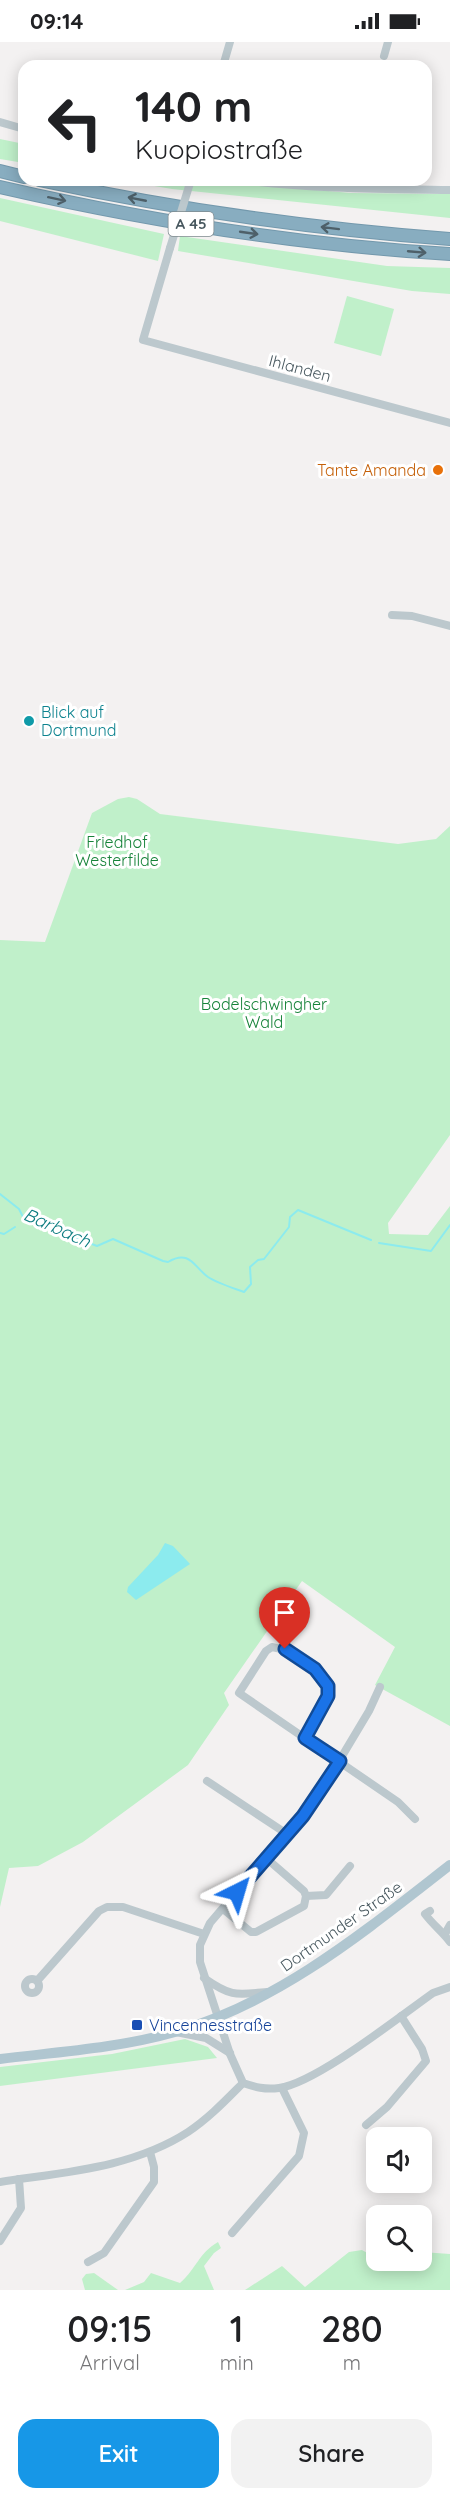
<!DOCTYPE html>
<meta charset="utf-8">
<style>
:root{--surface:#fff;--page:#f2f2f2;--text:#202124;--muted:#757577;--accent:#1797e7}
body{margin:0;font-family:Quicksand,sans-serif;background:var(--page);color:var(--text);height:100vh;display:flex;flex-direction:column;font-size:22px;white-space:nowrap}
*{box-sizing:border-box;margin:0}
p{font-size:20px;color:var(--muted)}
.icon{flex:none;width:33px;height:33px;fill:none;stroke:currentColor;stroke-width:2;stroke-linecap:round;stroke-linejoin:round}
.map{position:relative;height:2248px;overflow:hidden}
.panel{display:flex;flex-direction:column;background:var(--surface);flex:1}
.panel>*{flex:none}
.banner{position:absolute;left:18px;top:18px;width:414px;height:126px;border-radius:18px;box-shadow:0 3px 15px #0003;background:#fff;color:var(--text);overflow:hidden}
.buttons{position:absolute;left:366px;top:2085px;display:grid;gap:12px}
.buttons a{display:grid;place-items:center;width:66px;height:66px;border-radius:12px;background:var(--surface);box-shadow:0 3px 15px #0003;font-size:30px}
.pin{position:absolute;display:grid;place-items:center;width:51px;height:51px;color:#fff;margin:-62px -26px;border-radius:50% 50% 50% 0;rotate:-45deg;box-shadow:0 0 6px #0007}
.pin .icon{rotate:45deg}
.me{position:absolute;width:66px;margin:-33px;rotate:40deg;stroke-linejoin:round;filter:drop-shadow(0 0 4px #0008)}
.turn{display:flex;align-items:center;gap:21px;height:126px;padding:0 18px;font-size:27px}
.turn .icon{width:78px;height:78px;stroke-width:2.5}
.turn b{display:block;font-size:42px;line-height:51px}
.eta{display:flex;justify-content:space-evenly;align-items:center;height:102px;text-align:center}
.eta b{font-size:36px;font-weight:600;line-height:42px}
.cta{display:flex;gap:12px;margin-top:auto;padding:12px 18px}
.cta a{flex:1;height:69px;border-radius:18px;background:var(--accent);color:#fff;font-size:24px;font-weight:600;line-height:69px;text-align:center}
.cta a+a{background:var(--page);color:var(--text)}
.status{display:flex;justify-content:space-between;align-items:center;height:42px;padding:0 30px;background:var(--surface);direction:ltr}
.status svg{height:16px;fill:currentColor}
.map>svg:first-child{display:block}
.green{fill:#c0f0ca}
.water{fill:#8cebee}
.lines{fill:none;stroke-linecap:round;stroke-linejoin:round}
.stream{stroke:#8cebee;stroke-width:2}
.highway-casing{stroke:#7398ac;stroke-width:14}
.minor{stroke:#bcc8cd;stroke-width:8}
.major{stroke:#b0c6d0;stroke-width:10}
.highway{stroke:#88adc0;stroke-width:12}
.minor-bridge{stroke:#bcc8cd;stroke-width:8}
.oneway{stroke:#4e6069}
.route-casing{stroke:#114b97;stroke-width:15}
.route{stroke:#1a73e8;stroke-width:10}
.food-dot{fill:#e8710a;stroke:#fff;stroke-width:2}
.culture-dot{fill:#0f9aa8;stroke:#fff;stroke-width:2}
.transit-dot{fill:#1a4fb4;stroke:#fff;stroke-width:2}
.labels{text-anchor:middle;stroke-width:6;stroke-linejoin:round;paint-order:stroke}
.shield{fill:#fff;stroke:#7f8a8f;stroke-width:1.5}
.shield-label{font-size:15px;font-weight:bold;fill:#48585f}
.street-label{font-size:16px;fill:#48585f;stroke:#fff}
.food-label{font-size:16px;fill:#c56008;stroke:#fff;text-anchor:end}
.culture-label{font-size:16px;fill:#0d838f;stroke:#fff;text-anchor:start}
.park-label{font-size:16px;fill:#168339;stroke:#fff}
.transit-label{font-size:16px;fill:#164399;stroke:#fff;text-anchor:start}
.water-label{font-size:18px;font-style:italic;fill:#0c7c80;stroke:#fff}
</style>
<div class="status"><b>09:14</b><svg viewBox="0 0 49 12"><path d="M0 12V9h3v3zM5 12V6h3v6zM10 12V3h3v9zM15 12V0h3v12zM26 1h20v11H26zM47 4h2v5h-2z"/></svg></div>
<div class="map">
<svg width="450" height="2248" viewBox="0 0 450 2248">
<rect width="100%" height="100%" fill="#f3f1f1"/>
<g class="green">
<polygon points="0,97 24,102 24,121 0,117"/>
<polygon points="119,138 201,138 351,151 450,152 450,176 172,147"/>
<polygon points="0,156 164,192 158,219 0,179"/>
<polygon points="180,194 387,224 450,226 450,252 412,249 178,209"/>
<polygon points="347,254 394,267 381,314 334,301"/>
<polygon points="129,755 137,757 160,772 398,802 436,797 450,784 450,1093 388,1181 389,1192 428,1193 450,1164 450,1684 375,1643 395,1605 302,1539 224,1651 229,1663 188,1723 83,1800 38,1824 9,1826 0,1865 0,898 45,900 92,771 118,757"/>
<polygon points="185,1997 208,2005 217,2016 0,2044 0,2025 112,2012"/>
<path d="M218 2200 221 2206 214 2211 204 2224 214 2248H125L144 2240 151 2231 180 2241C197 2226 198 2212 218 2200Z"/>
<polygon points="362,2208 376,2216 376,2218 422,2218 422,2210 450,2212 450,2248 245,2248 282,2224 305,2245 349,2210"/>
<polygon points="94,2231 118,2248 85,2248 82,2237 86,2232"/>
</g>
<polygon class="water" points="165,1501 173,1504 190,1522 136,1558 127,1550 128,1545 158,1513"/>
<g class="lines">
<g class="stream">
<path d="M0 1152 19 1167 23 1175 97 1204 113 1197 163 1219 168 1220C190 1207 194 1225 208 1235 217 1241 233 1246 244 1250L251 1242 250 1225 258 1218 264 1217 289 1185 290 1175 298 1168 371 1198"/>
<polyline points="0,1191 4,1192 15,1185"/>
<polyline points="379,1201 431,1209 450,1183"/>
</g>
<g class="highway-casing">
<g id="highway">
<polyline points="0,129 24,135"/>
<path d="M39 138C174 167 312 187 450 197"/>
<path d="M0 145C148 179 299 203 450 212"/>
</g>
</g>
<g class="minor">
<polyline points="384,14 388,0"/>
<polyline points="223,24 230,0"/>
<polyline points="0,80 24,87"/>
<path d="M241 138C311 147 380 147 450 148"/>
<polyline points="170,206 143,298 450,381"/>
<polyline points="392,573 412,574 450,584"/>
<path d="M380 1645 369 1669 317 1756 210 1881 200 1903V1920L230 2012 243 2041C255 2045 265 2048 279 2046 316 2041 399 1975 433 1951L450 1945"/>
<path d="M305 1696 328 1654V1644C316 1624 295 1609 272 1605L266 1609 239 1651 398 1760 415 1777"/>
<polyline points="207,1739 287,1792"/>
<polyline points="306,1854 326,1853 350,1824"/>
<polyline points="223,1867 251,1890 256,1890 304,1864 306,1854 304,1849 266,1816"/>
<path d="M430 1869 425 1872C433 1883 443 1890 450 1900"/>
<polyline points="445,1892 450,1883"/>
<path d="M204 1936C231 1955 236 1953 267 1950"/>
<circle cx="32" cy="1944" r="7"/>
<polyline points="37,1939 99,1869 107,1865 123,1865 204,1892"/>
<polyline points="176,1990 206,1996 230,2011"/>
<polyline points="366,2083 387,2065 426,2019 422,2007 401,1974"/>
<path d="M0 2140C65 2130 132 2126 188 2090 209 2076 226 2058 243 2041"/>
<polyline points="232,2191 299,2114 304,2091 282,2046"/>
<polyline points="0,2199 21,2166 19,2137"/>
<polyline points="88,2220 104,2211 154,2140 154,2125 150,2110"/>
</g>
<path class="major" d="M0 2017C58 2010 119 2006 175 1990 280 1960 365 1889 450 1823"/>
<use href="#highway" class="highway"/>
<polyline class="minor-bridge" points="170,206 190,141"/>
</g>
<defs><path id="oneway-shaft" d="M-6 0H5M1.5-3L5.5 0L1.5 3" fill="none" stroke-width="1.6" stroke-linecap="round" stroke-linejoin="round" transform="scale(1.5)"/></defs>
<g class="oneway">
<use href="#oneway-shaft" transform="translate(57 157) rotate(12)"/>
<use href="#oneway-shaft" transform="translate(137 157) rotate(-169)"/>
<use href="#oneway-shaft" transform="translate(330 186) rotate(-173)"/>
<use href="#oneway-shaft" transform="translate(249 191) rotate(8)"/>
<use href="#oneway-shaft" transform="translate(417 210) rotate(5)"/>
</g>
<g class="lines">
<g class="route-casing">
<polyline id="route" points="237,1850 303,1774 340,1719 305,1696 328,1654 328,1644 315,1627 285,1607"/>
</g>
<use href="#route" class="route"/>
</g>
<circle class="food-dot" cx="438" cy="428" r="6"/>
<circle class="culture-dot" cx="29" cy="679" r="6"/>
<rect class="transit-dot" x="131" y="1977" width="12" height="12" rx="3"/>
<g class="labels">
<rect class="shield" x="168.5" y="170" width="45" height="24" rx="4.5"/>
<g class="shield-label">
<text x="191" y="187">A 45</text>
</g>
<g class="street-label">
<text transform="translate(300 326) rotate(15)" y="6">Ihlanden</text>
<text transform="translate(341 1884) rotate(-35)" y="6">Dortmunder Straße</text>
</g>
<g class="food-label">
<text x="426" y="434">Tante Amanda</text>
</g>
<g class="culture-label">
<text x="41" y="676">Blick auf<tspan x="41" dy="18">Dortmund</tspan></text>
</g>
<g class="park-label">
<text x="117" y="806">Friedhof<tspan x="117" dy="18">Westerfilde</tspan></text>
<text x="264" y="968">Bodelschwingher<tspan x="264" dy="18">Wald</tspan></text>
</g>
<g class="transit-label">
<text x="149" y="1989">Vincennesstraße</text>
</g>
<g class="water-label">
<text transform="translate(57 1186) rotate(24)" y="6">Barbach</text>
</g>
</g>
</svg>
<div class="buttons">
<a><svg class="icon" aria-label="sound" viewBox="0 0 24 24"><path d="M4 9h4l5-4v14l-5-4H4zM17 9q2 3 0 6"/></svg></a>
<a><svg class="icon" aria-label="search" viewBox="0 0 24 24"><circle cx="10" cy="10" r="6"/><path d="M15 15l6 6"/></svg></a>
</div>
<div class="pin" style="left:285px;top:1607px;background:#d93025"><svg class="icon" aria-label="arrive" viewBox="0 0 24 24"><path d="M6 21V4h12l-3 4 3 4H6"/></svg></div>
<svg class="me" style="left:237px;top:1850px" viewBox="-20 -20 40 40"><path d="M0-17L14 15 0 8-14 15z" fill="#1a73e8" stroke="#fff" stroke-width="4"/></svg>
<div class="banner">
<div class="turn"><svg class="icon" aria-label="left" viewBox="0 0 24 24"><path d="M17 20v-9H6M10 6l-5 5 5 5"/></svg><div><b>140 m</b>Kuopiostraße</div></div>
</div>
</div>
<section class="panel">
<div class="eta">
<div><b>09:15</b><p>Arrival</p></div>
<div><b>1</b><p>min</p></div>
<div><b>280</b><p>m</p></div>
</div>
<div class="cta"><a>Exit</a><a>Share</a></div>
</section>
